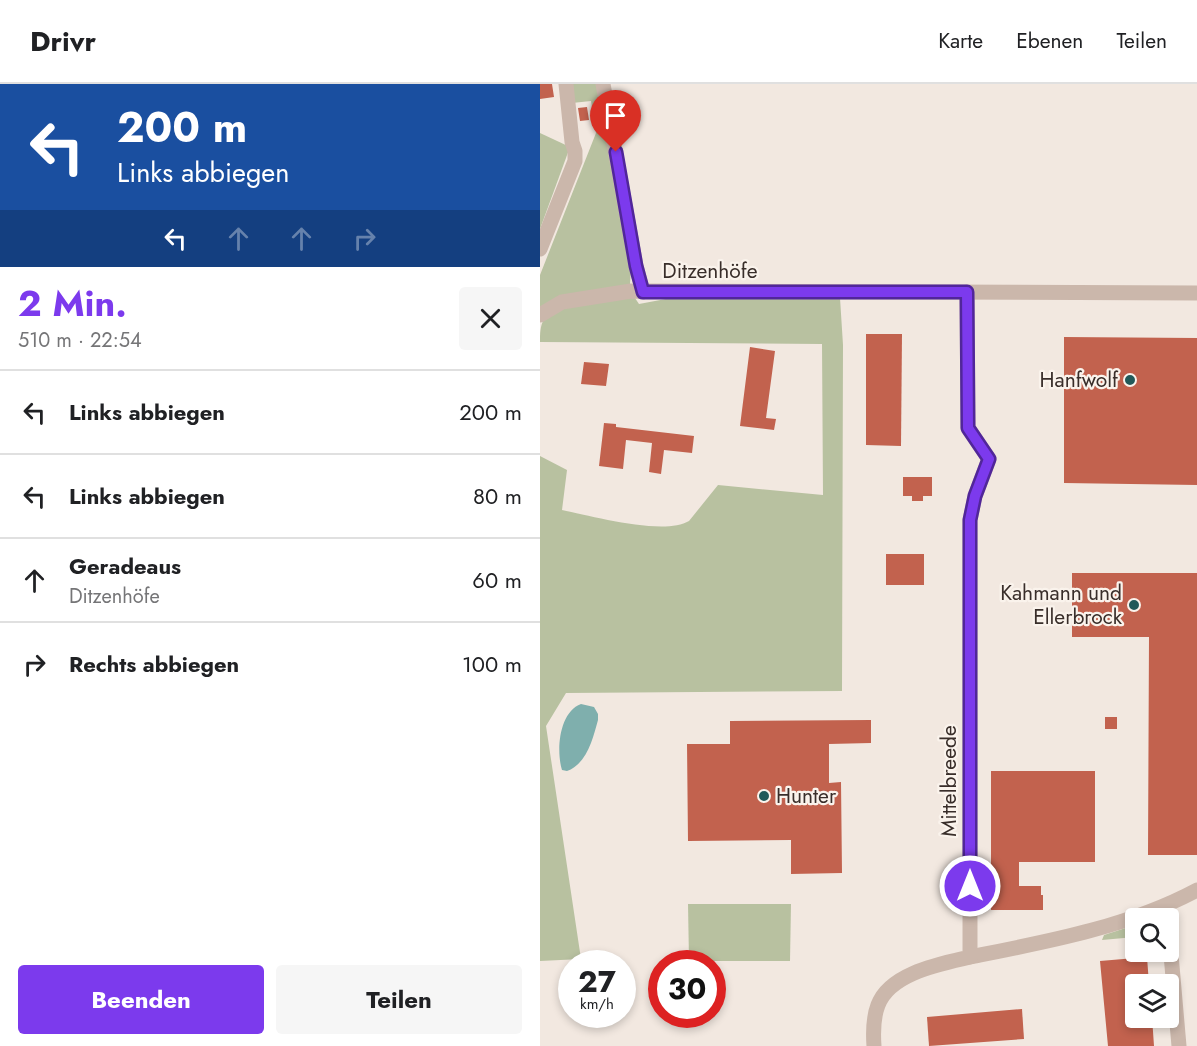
<!DOCTYPE html>
<html lang="de">
<meta charset="utf-8">
<style>
:root{--surface:#fff;--page:#f6f6f6;--text:#202124;--muted:#757577;--line:#e0e0e0;--accent:#7c3aed}
body{margin:0;font-family:Jost,sans-serif;background:var(--page);color:var(--text);height:100vh;display:flex;flex-direction:column;font-size:22px;white-space:nowrap}
*{box-sizing:border-box;margin:0}
p{font-size:20px;color:var(--muted)}
.icon{flex:none;width:33px;height:33px;fill:none;stroke:currentColor;stroke-width:2;stroke-linecap:round;stroke-linejoin:round}
.map{position:relative;flex:1;overflow:hidden}
.sheet{display:flex;flex-direction:column;background:var(--surface);width:540px}
.sheet>*{flex:none}
.hud{background:#1a4fa0;color:#fff;overflow:hidden}
.tools{position:absolute;left:585px;top:824px;display:grid;gap:12px}
.tools a{display:grid;place-items:center;width:54px;height:54px;border-radius:6px;background:var(--surface);box-shadow:0 3px 9px #0003;font-size:30px}
.speed{position:absolute;left:18px;top:866px;display:flex;gap:12px;font-size:30px;font-weight:700;text-align:center}
.speed>*{display:grid;place-content:center;width:78px;height:78px;border-radius:50%;background:var(--surface);box-shadow:0 3px 9px #0003;line-height:1}
.speed small{font-size:15px;font-weight:400}
.speed .limit{border:9px solid #d22;background:#fff;color:#111}
.pin{position:absolute;display:grid;place-items:center;width:51px;height:51px;color:#fff;margin:-62px -26px;border-radius:50% 50% 50% 0;rotate:-45deg;box-shadow:0 0 6px #0007}
.pin .icon{rotate:45deg}
.me{position:absolute;width:66px;margin:-33px;rotate:0deg;stroke-linejoin:round;filter:drop-shadow(0 0 4px #0008)}
.turn{display:flex;align-items:center;gap:21px;height:126px;padding:0 18px;font-size:27px}
.turn .icon{width:78px;height:78px;stroke-width:2.5}
.turn b{display:block;font-size:42px;line-height:51px}
.lanes{display:flex;align-items:center;height:57px;padding:0 18px;background:#0003;justify-content:center;gap:30px;direction:ltr}
.lanes .off{opacity:.35}
.round{display:grid;place-items:center;flex:none;width:63px;height:63px;border-radius:6px;background:var(--page)}
.head{display:flex;align-items:center;justify-content:space-between;height:102px;padding:0 18px}
h1{font-size:36px;font-weight:700;line-height:45px;color:var(--accent)}
.cta{display:flex;gap:12px;margin-top:auto;padding:12px 18px}
.cta a{flex:1;height:69px;border-radius:6px;background:var(--accent);color:#fff;font-size:24px;font-weight:700;line-height:69px;text-align:center}
.cta a+a{background:var(--page);color:var(--text)}
ul{padding:0;list-style:none}
li{display:flex;align-items:center;gap:18px;height:84px;padding:0 18px;border-top:2px solid var(--line)}
li div{flex:1}
li b{display:block;font-size:22px}
li em{font-style:normal}
header{display:flex;align-items:center;gap:36px;box-sizing:border-box;height:84px;padding:0 30px;background:var(--surface);border-bottom:2px solid var(--line)}
header strong{font-size:28px}
nav{display:flex;gap:33px;margin-inline-start:auto;font-size:21px}
main{display:flex;flex:1;min-height:0}
.map>svg:first-child{display:block}
.green{fill:#b8c1a0}
.water{fill:#7fafad}
.building{fill:#c2624e}
.lines{fill:none;stroke-linecap:round;stroke-linejoin:round}
.minor{stroke:#cbb7ab;stroke-width:15}
.route-casing{stroke:#51269a;stroke-width:15}
.route{stroke:#7c3aed;stroke-width:10}
.poi-dot{fill:#215959;stroke:#faf3ec;stroke-width:2}
.labels{text-anchor:middle;stroke-width:4.5;stroke-linejoin:round;paint-order:stroke}
.street-label{font-size:21px;fill:#392e2a;stroke:#faf3ec}
.poi-label{font-size:21px;fill:#392e2a;stroke:#faf3ec;text-anchor:end}
</style>
<header>
<strong>Drivr</strong>
<nav><a>Karte</a><a>Ebenen</a><a>Teilen</a></nav>
</header>
<main>
<section class="sheet">
<div class="hud">
<div class="turn"><svg class="icon" aria-label="left" viewBox="0 0 24 24"><path d="M17 20v-9H6M10 6l-5 5 5 5"/></svg><div><b>200 m</b>Links abbiegen</div></div>
<div class="lanes"><svg class="icon" aria-label="left" viewBox="0 0 24 24"><path d="M17 20v-9H6M10 6l-5 5 5 5"/></svg><svg class="icon off" aria-label="ahead" viewBox="0 0 24 24"><path d="M12 20V5M6 11l6-6 6 6"/></svg><svg class="icon off" aria-label="ahead" viewBox="0 0 24 24"><path d="M12 20V5M6 11l6-6 6 6"/></svg><svg class="icon off" aria-label="right" viewBox="0 0 24 24"><path d="M7 20v-9h11M14 6l5 5-5 5"/></svg></div>
</div>
<div class="head"><div><h1>2 Min.</h1><p>510 m · 22:54</p></div><a class="round"><svg class="icon" aria-label="close" viewBox="0 0 24 24"><path d="M6 6l12 12M18 6L6 18"/></svg></a></div>
<ul>
<li><svg class="icon" aria-label="left" viewBox="0 0 24 24"><path d="M17 20v-9H6M10 6l-5 5 5 5"/></svg><div><b>Links abbiegen</b></div><em>200 m</em></li>
<li><svg class="icon" aria-label="left" viewBox="0 0 24 24"><path d="M17 20v-9H6M10 6l-5 5 5 5"/></svg><div><b>Links abbiegen</b></div><em>80 m</em></li>
<li><svg class="icon" aria-label="ahead" viewBox="0 0 24 24"><path d="M12 20V5M6 11l6-6 6 6"/></svg><div><b>Geradeaus</b><p>Ditzenhöfe</p></div><em>60 m</em></li>
<li><svg class="icon" aria-label="right" viewBox="0 0 24 24"><path d="M7 20v-9h11M14 6l5 5-5 5"/></svg><div><b>Rechts abbiegen</b></div><em>100 m</em></li>
</ul>
<div class="cta"><a>Beenden</a><a>Teilen</a></div>
</section>
<div class="map">
<svg width="657" height="962" viewBox="0 0 657 962">
<rect width="100%" height="100%" fill="#f2e8e0"/>
<g class="green">
<polygon points="30,0 59,0 91,186 90,200 0,224 0,191 56,49 51,17 32,19"/>
<polygon points="0,49 30,63 0,145"/>
<path d="M93 211 99 220 131 214H300L303 261 302 607 26 609 6 642 41 875 0 877V372L27 386 22 426C52 432 124 452 149 437L178 401 283 411 282 260 0 258C0 250 0 242 4 235 15 221 73 215 93 211Z"/>
<polygon points="148,820 251,820 250,877 149,877"/>
<polygon points="595,841 595,853 562,856 564,851"/>
</g>
<path class="water" d="M41 620 54 623 58 630V636C53 654 47 680 27 687L22 686C16 667 19 628 41 620Z"/>
<g class="building">
<polygon points="0,0 12,0 14,13 0,15"/>
<polygon points="47,23 49,36 40,37 38,24"/>
<polygon points="326,250 362,250 361,362 326,361"/>
<polygon points="524,253 657,254 657,401 524,399"/>
<polygon points="210,263 235,267 226,334 236,335 234,346 200,342"/>
<polygon points="44,278 69,280 66,302 41,300"/>
<polygon points="64,339 76,340 76,343 154,352 152,369 124,366 121,390 109,388 112,359 86,356 83,385 59,382"/>
<polygon points="363,393 392,393 392,412 383,412 383,417 372,417 372,412 363,412"/>
<rect x="346" y="470" width="38" height="31"/>
<polygon points="532,489 657,489 657,771 608,771 609,553 532,553"/>
<rect x="565" y="633" width="12" height="12"/>
<polygon points="331,636 331,659 289,660 289,699 301,698 302,789 251,790 251,756 148,757 147,660 190,660 190,637"/>
<polygon points="451,687 555,687 555,778 479,778 479,802 501,802 501,811 503,811 503,826 451,826"/>
<polygon points="607,873 609,900 596,900 596,933 612,933 614,962 568,962 560,877"/>
<polygon points="482,925 484,955 389,962 387,933"/>
</g>
<g class="lines">
<g class="minor">
<polyline points="63,0 96,182 103,208"/>
<polyline points="0,165 35,77 35,67 32,58 26,0"/>
<polyline points="0,231 22,218 91,207 657,209"/>
<polyline points="628,836 639,962"/>
<path d="M430 873C506 858 588 843 657 806"/>
<path d="M334 962C333 948 333 934 338 921 350 889 400 880 430 873V436L435 412 449 375 428 344 427 208"/>
</g>
</g>
<g class="lines">
<g class="route-casing">
<polyline id="route" points="76,68 96,182 103,208 427,208 428,344 449,375 435,412 430,436 430,802"/>
</g>
<use href="#route" class="route"/>
</g>
<g class="poi-dot">
<circle cx="590" cy="296" r="6"/>
<circle cx="594" cy="521" r="6"/>
<circle cx="224" cy="712" r="6"/>
</g>
<g class="labels">
<g class="street-label">
<text x="170" y="194">Ditzenhöfe</text>
<text transform="translate(409 697) rotate(-90)" y="7">Mittelbreede</text>
</g>
<g class="poi-label">
<text x="578" y="303">Hanfwolf</text>
<text x="582" y="516">Kahmann und<tspan x="582" dy="24">Ellerbrock</tspan></text>
<text x="236" y="719" text-anchor="start">Hunter</text>
</g>
</g>
</svg>
<div class="tools">
<a><svg class="icon" aria-label="search" viewBox="0 0 24 24"><circle cx="10" cy="10" r="6"/><path d="M15 15l6 6"/></svg></a>
<a><svg class="icon" aria-label="layers" viewBox="0 0 24 24"><path d="M12 4l9 5-9 5-9-5zM3 14l9 5 9-5"/></svg></a>
</div>
<div class="speed"><div>27<small>km/h</small></div><div class="limit">30</div></div>
<div class="pin" style="left:76px;top:68px;background:#d93025"><svg class="icon" aria-label="arrive" viewBox="0 0 24 24"><path d="M6 21V4h12l-3 4 3 4H6"/></svg></div>
<svg class="me" style="left:430px;top:802px" viewBox="-20 -20 40 40"><circle r="17" fill="#7c3aed" stroke="#fff" stroke-width="3"/><path d="M0-11L8 9 0 5-8 9z" fill="#fff"/></svg>
</div>
</main>
